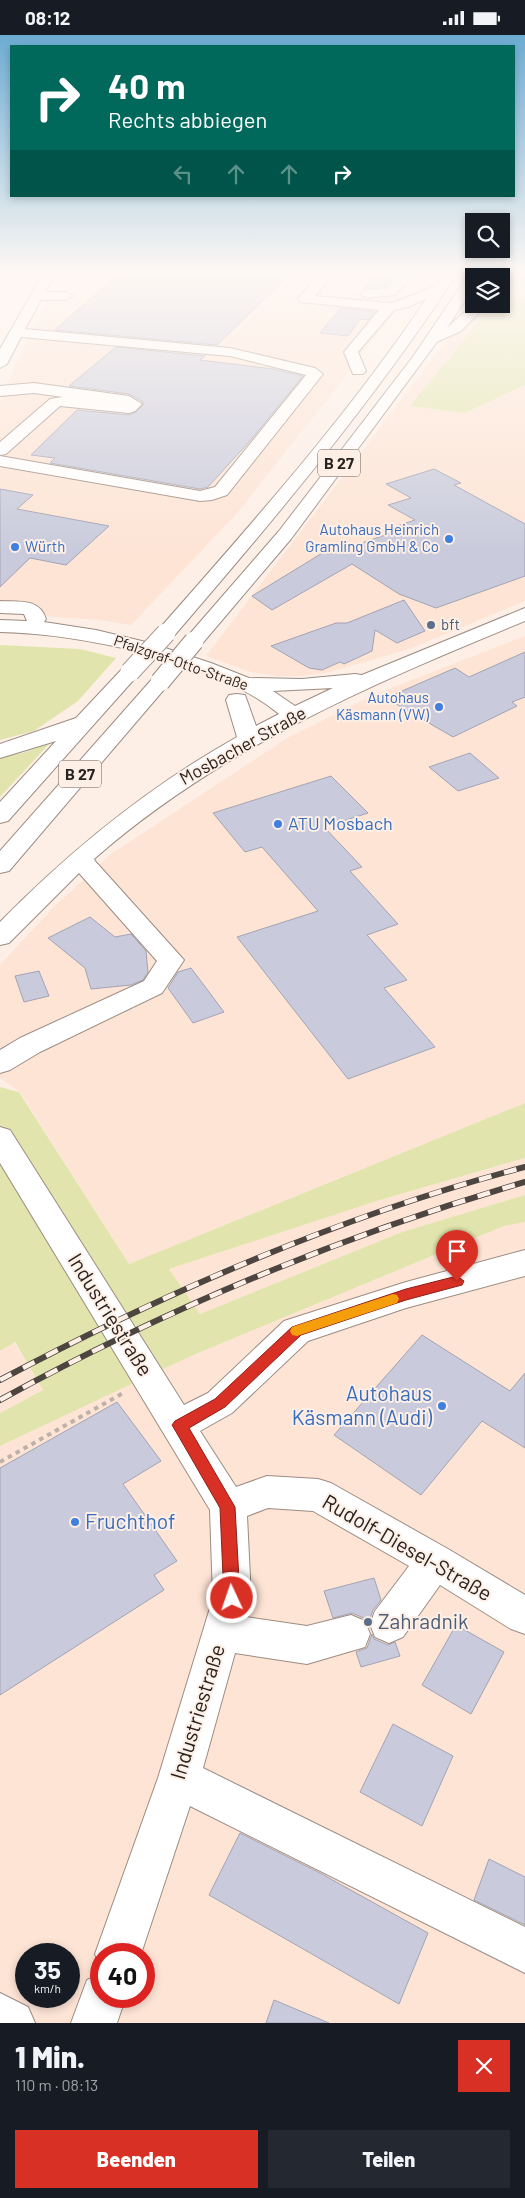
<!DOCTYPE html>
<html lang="de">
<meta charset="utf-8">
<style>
:root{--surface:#171b24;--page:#242831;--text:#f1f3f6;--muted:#9ea1a6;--accent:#d93025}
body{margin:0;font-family:Barlow,sans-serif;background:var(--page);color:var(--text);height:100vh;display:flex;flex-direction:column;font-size:19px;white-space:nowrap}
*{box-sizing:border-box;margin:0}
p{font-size:16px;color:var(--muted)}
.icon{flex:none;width:28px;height:28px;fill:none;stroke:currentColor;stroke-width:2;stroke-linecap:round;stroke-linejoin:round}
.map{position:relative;height:1988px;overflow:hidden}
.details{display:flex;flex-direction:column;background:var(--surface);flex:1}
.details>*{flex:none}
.banner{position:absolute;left:10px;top:10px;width:505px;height:152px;border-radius:0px;box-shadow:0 2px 8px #0003;background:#00695c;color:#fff;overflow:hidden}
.tools{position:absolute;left:465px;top:178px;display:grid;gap:10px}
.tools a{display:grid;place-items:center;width:45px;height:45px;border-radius:0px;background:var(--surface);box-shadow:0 2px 8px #0003;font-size:25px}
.speed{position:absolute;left:15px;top:1908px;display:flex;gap:10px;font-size:25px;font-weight:700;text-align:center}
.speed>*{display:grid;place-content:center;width:65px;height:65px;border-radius:50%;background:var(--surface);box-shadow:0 2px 8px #0003;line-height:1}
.speed small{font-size:12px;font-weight:400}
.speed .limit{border:8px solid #d22;background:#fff;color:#111}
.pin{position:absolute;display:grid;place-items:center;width:42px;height:42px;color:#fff;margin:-51px -21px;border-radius:50% 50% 50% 0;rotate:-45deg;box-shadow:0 0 5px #0007}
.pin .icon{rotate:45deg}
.me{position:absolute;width:55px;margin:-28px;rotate:357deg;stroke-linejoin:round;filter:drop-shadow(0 0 4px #0008)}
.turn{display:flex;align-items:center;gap:18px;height:105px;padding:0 15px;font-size:22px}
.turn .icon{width:65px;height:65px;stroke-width:2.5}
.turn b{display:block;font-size:35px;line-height:42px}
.lanes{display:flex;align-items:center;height:48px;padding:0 15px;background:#0003;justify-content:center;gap:25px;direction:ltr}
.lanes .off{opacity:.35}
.round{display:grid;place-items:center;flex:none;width:52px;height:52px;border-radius:0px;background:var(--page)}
.head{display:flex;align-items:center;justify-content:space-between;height:85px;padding:0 15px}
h1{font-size:30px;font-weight:800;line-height:38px}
.cta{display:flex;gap:10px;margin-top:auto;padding:10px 15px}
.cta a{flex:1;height:58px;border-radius:0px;background:var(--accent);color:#fff;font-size:20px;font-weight:800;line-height:58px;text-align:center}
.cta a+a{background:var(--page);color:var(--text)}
.status{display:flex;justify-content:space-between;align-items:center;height:35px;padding:0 25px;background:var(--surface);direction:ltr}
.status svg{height:14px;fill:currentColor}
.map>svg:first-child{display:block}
.built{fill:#fde4d5;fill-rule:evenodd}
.green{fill:#e1e5ad}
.building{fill:#c9cbdc;stroke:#a2a3b4}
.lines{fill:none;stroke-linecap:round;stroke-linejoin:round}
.minor-casing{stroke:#9c8c82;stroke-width:2}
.highway-casing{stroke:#9c8c82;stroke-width:2}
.path{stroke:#bdb1aa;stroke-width:4;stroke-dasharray:4.5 4.5;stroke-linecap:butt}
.minor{fill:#fff;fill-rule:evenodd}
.highway{fill:#fff;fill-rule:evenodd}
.rail-casing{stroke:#4c4540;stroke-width:6}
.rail{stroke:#fdefe6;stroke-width:4.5;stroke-dasharray:13;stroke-linecap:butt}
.highway-bridge-casing{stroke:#9c8c82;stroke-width:21;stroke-linecap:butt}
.highway-bridge{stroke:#fff;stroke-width:19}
.route{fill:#d93025;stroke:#8d1f18}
.slow{fill:#f59e0b}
.shop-dot{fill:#3f7fe0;stroke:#fdefe6;stroke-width:2}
.service-dot{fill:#5c6f8a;stroke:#fdefe6;stroke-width:2}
.labels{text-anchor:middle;stroke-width:4;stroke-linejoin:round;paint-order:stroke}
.far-shop-label{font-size:15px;fill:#366cbe;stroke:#fdefe6;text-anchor:end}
.far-service-label{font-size:15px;fill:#4e5e75;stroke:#fdefe6;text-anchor:start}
.far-street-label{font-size:15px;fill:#29231f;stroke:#fdefe6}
.shield{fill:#fdefe6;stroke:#69605b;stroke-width:1}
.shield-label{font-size:16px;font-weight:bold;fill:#29231f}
.street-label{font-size:18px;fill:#29231f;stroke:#fdefe6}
.shop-label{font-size:18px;fill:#366cbe;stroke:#fdefe6;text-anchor:start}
.near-street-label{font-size:21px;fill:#29231f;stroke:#fdefe6}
.near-shop-label{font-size:21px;fill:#366cbe;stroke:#fdefe6;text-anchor:end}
.near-service-label{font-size:21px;fill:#4e5e75;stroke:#fdefe6;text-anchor:start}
</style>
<div class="status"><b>08:12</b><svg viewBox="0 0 49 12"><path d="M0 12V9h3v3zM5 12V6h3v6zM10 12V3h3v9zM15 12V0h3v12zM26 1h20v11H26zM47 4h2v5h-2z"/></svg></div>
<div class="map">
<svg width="525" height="1988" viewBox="0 0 525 1988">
<rect width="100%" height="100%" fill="#fdefe6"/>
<g class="built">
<polygon points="61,239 423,239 345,342 238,477 131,590 99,585 0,578 0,367 27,304"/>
<polygon points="474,269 489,269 479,287 465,378 525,350 525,566 412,613 330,637 302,641 277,641 251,637 206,621"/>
<polygon points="525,601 525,1068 129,1229 20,1057 0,1043 0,930 53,873 111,819 289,702 376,659"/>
<polygon points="525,1123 525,1160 402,1197 200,1279 169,1234 380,1165"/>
<path d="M525 1187V1988H0V1411L191 1321 504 1191ZM26 1919H69V1961H26ZM101 1919H144V1961H101Z"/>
<polygon points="14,1307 43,1355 0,1378 0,1316"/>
</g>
<g class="green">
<polygon points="525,241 525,350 465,378 410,371 479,287 489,269 501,269 501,247"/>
<polygon points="0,610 80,614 116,623 78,666 34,696 0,705"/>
<polygon points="50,708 0,762 0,722 23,718"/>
<polygon points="0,1052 19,1057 129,1229 525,1068 525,1123 380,1165 169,1234 200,1279 402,1197 525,1160 525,1187 504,1191 191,1321 0,1411 0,1378 43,1355 15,1307 0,1316"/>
</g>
<g class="building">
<polygon points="119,239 290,239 217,310 55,295"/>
<polygon points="374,239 398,239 385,251 363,255"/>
<polygon points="341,273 350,274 375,277 368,285 360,284 348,301 320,298"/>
<polygon points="116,312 205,321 200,325 273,334 303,341 249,407 208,452 200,454 50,428 55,423 31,420 77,375 129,380 136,377 143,370 143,367 129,359 69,351"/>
<polygon points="434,434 461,448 454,450 525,489 525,541 436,573 399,559 352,529 272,575 252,561 324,517 329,519 394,497 388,494 415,485 388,470 411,463 386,449"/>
<polygon points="0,454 33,460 17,474 109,491 66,530 30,523 0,552"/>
<polygon points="404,565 425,596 397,608 375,595 372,616 344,629 340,627 322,635 309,633 271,611 336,588 347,588"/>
<polygon points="525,617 525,662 512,667 517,671 453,702 386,663 455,633 469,642"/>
<polygon points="470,718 499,743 458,756 429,732"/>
<polygon points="331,741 368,778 324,792 362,832 350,836 398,889 367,900 407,945 384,953 435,1012 348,1044 237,902 318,876 262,812 245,817 213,778"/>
<polygon points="90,882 115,902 131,899 146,916 148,937 143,945 131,950 91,954 85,933 48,903"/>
<polygon points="191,933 224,977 193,988 168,953 178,937"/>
<polygon points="39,936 49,961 24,967 15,941"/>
<polygon points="422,1300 510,1356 525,1338 525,1413 482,1386 421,1460 334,1400"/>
<polygon points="117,1367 161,1426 123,1449 177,1526 154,1540 164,1555 0,1660 0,1433"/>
<polygon points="374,1543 381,1565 373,1575 368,1589 366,1584 352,1578 333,1583 324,1556"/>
<polygon points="456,1590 504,1617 471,1679 422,1650"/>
<polygon points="372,1599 374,1604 388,1610 395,1607 400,1621 361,1632 356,1617 367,1613"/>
<polygon points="393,1689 453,1721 422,1791 360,1757"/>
<polygon points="240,1798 320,1838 428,1898 399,1969 209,1860"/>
<polygon points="489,1824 525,1842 525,1890 474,1865"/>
<polygon points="274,1965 329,1988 266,1988"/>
</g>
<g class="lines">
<g class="minor-casing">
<g id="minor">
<polygon points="43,239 56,239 45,257 66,257 73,261 66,265 41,265 25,294 230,313 315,333 323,339 227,460 212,465 200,466 0,431 0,421 200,456 215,452 306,340 230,321 21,302 7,329 0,333 0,314"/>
<polygon points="319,239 333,239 315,261 389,268 403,265 410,269 408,272 394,275 358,317 366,336 363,339 353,339 344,317 379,275 300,267 298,264"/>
<polygon points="400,239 414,239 395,260 367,263 360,259 367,255 386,253"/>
<polygon points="34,348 129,361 142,369 135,376 129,378 60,371 6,419 0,420 0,407 50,364 63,362 34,358 0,361 0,351"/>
<path d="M0 566C18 567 40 563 46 584L44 587 96 595 150 608 211 628 249 643 302 644 355 639 362 640 525 573V586C370 650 222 712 94 824L95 826 184 925 162 958 40 1017 10 1035 0 1038V1015L20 1003 144 946 157 926 79 838 9 908 0 910V887C72 814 148 752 237 702L226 665 229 660 237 659 245 660 256 691 279 679C215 626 82 599 0 597V585L27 586 24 579 0 578ZM333 653 295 671 273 656Z"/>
<polygon points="0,1092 10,1095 184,1370 208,1358 284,1286 406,1247 525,1215 525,1241 406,1273 308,1306 232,1378 200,1396 236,1452 267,1441 318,1444 331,1448 448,1514 525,1560 525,1599 511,1594 440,1550 403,1602 389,1608 375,1602 370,1589 375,1576 409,1531 313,1476 268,1473 247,1481 251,1563 246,1582 307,1591 351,1580 365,1586 370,1599 365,1612 307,1629 235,1618 203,1733 525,1892 525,1938 190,1771 141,1919 101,1919 101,1933 95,1919 158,1743 213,1563 210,1475 0,1128"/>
<polygon points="101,1939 101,1961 126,1961 117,1988 71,1988 87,1945"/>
<polygon points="0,1958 28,1972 35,1988 0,1988"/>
</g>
</g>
<g class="highway-casing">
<g id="highway">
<path d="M444 239H457C372 368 274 485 173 602L166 604 159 602 156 598 159 594C252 488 347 382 426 264L408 272H398L396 269 398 266 435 251Z"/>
<polygon points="469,239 476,239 480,241 474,241 474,252 447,293 474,268 487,269 485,272 461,296 437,307 291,504 201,610 194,612 187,610 184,606 187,602 279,496 412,323"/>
<polygon points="504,239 525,239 525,243 501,247 501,241 496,241"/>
<polygon points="130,631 137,633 140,637 137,641 8,786 0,788 0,767 56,706 0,723 0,709 76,683 123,633"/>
<polygon points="160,641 167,643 170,647 167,651 9,836 0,838 0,816 153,643"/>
</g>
</g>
<polyline class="path" points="0,1427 125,1357"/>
<use href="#minor" class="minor"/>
<use href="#highway" class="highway"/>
<g class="rail-casing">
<g id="rail">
<path d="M0 1345C166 1257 342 1180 525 1132"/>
<path d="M0 1365C166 1274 343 1200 525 1147"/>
</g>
</g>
<use href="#rail" class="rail"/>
<g class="highway-bridge-casing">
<g id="highway-bridge">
<polyline points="130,637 166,598"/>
<polyline points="160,647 194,606"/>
</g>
</g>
<use href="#highway-bridge" class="highway-bridge"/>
</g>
<linearGradient id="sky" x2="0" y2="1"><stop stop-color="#6dacd3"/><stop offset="0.46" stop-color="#fef8f4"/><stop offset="1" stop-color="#fef8f4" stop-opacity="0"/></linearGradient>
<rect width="525" height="517" fill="url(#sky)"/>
<polygon class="route" points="457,1241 464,1246 462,1250 406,1265 301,1300 225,1372 189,1393 235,1472 240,1563 238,1568 232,1570 226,1568 224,1563 220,1473 175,1395 172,1390 175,1386 215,1364 292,1292 406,1254"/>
<polygon class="slow" points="393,1259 397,1260 399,1264 397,1268 297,1301 292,1300 290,1296 292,1292"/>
<g class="shop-dot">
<circle cx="449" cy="504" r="5"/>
<circle cx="15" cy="512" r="5"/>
<circle cx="439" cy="672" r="5"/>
<circle cx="278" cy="789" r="5"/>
<circle cx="442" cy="1371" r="5"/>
<circle cx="75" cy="1487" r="5"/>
</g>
<g class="service-dot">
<circle cx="431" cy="590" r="5"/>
<circle cx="368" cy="1587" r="5"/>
</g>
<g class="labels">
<g class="far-shop-label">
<text x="439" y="500">Autohaus Heinrich<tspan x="439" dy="17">Gramling GmbH &amp; Co</tspan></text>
<text x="25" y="517" text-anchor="start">Würth</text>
<text x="429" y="668">Autohaus<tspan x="429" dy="17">Käsmann (VW)</tspan></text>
</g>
<g class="far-service-label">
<text x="441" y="595">bft</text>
</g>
<g class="far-street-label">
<text transform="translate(181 628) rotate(19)" y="5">Pfalzgraf-Otto-Straße</text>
</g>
<g class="shield">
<rect x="318" y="414.5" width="42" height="27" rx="4"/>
<rect x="59" y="725.5" width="42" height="27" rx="4"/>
</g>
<g class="shield-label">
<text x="339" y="434">B 27</text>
<text x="80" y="745">B 27</text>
</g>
<g class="street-label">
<text transform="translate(243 711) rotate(-29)" y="6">Mosbacher Straße</text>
</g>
<g class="shop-label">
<text x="288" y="795">ATU Mosbach</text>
</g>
<g class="near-street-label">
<text transform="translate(110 1280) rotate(58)" y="7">Industriestraße</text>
<text transform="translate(407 1513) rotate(30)" y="7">Rudolf-Diesel-Straße</text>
<text transform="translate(198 1677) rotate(-73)" y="7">Industriestraße</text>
</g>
<g class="near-shop-label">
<text x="432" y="1366">Autohaus<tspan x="432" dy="24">Käsmann (Audi)</tspan></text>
<text x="85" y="1494" text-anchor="start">Fruchthof</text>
</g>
<g class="near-service-label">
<text x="378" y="1594">Zahradnik</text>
</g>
</g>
</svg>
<div class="tools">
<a><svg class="icon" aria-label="search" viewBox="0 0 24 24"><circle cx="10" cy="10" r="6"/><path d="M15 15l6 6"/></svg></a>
<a><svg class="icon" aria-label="layers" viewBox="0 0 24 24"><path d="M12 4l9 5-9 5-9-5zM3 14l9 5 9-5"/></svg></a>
</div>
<div class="speed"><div>35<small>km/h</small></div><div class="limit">40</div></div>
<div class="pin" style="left:457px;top:1246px;background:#d93025"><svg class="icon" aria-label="arrive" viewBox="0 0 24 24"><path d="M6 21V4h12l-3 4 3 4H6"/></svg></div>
<svg class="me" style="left:232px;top:1563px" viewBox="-20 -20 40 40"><circle r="17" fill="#d93025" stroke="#fff" stroke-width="3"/><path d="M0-11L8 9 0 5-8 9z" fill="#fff"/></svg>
<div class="banner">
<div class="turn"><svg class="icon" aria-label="right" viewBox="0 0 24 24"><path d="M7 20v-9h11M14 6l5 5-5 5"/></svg><div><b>40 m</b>Rechts abbiegen</div></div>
<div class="lanes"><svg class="icon off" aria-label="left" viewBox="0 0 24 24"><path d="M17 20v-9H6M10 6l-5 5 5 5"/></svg><svg class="icon off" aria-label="ahead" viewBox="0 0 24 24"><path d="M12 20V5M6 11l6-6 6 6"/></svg><svg class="icon off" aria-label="ahead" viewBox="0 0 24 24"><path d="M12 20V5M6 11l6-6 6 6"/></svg><svg class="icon" aria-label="right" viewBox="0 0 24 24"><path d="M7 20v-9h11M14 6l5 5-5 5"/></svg></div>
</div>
</div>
<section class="details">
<div class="head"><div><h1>1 Min.</h1><p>110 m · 08:13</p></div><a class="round" style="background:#d93025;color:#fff"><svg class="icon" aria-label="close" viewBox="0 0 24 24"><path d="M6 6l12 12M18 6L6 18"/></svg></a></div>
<div class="cta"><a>Beenden</a><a>Teilen</a></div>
</section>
